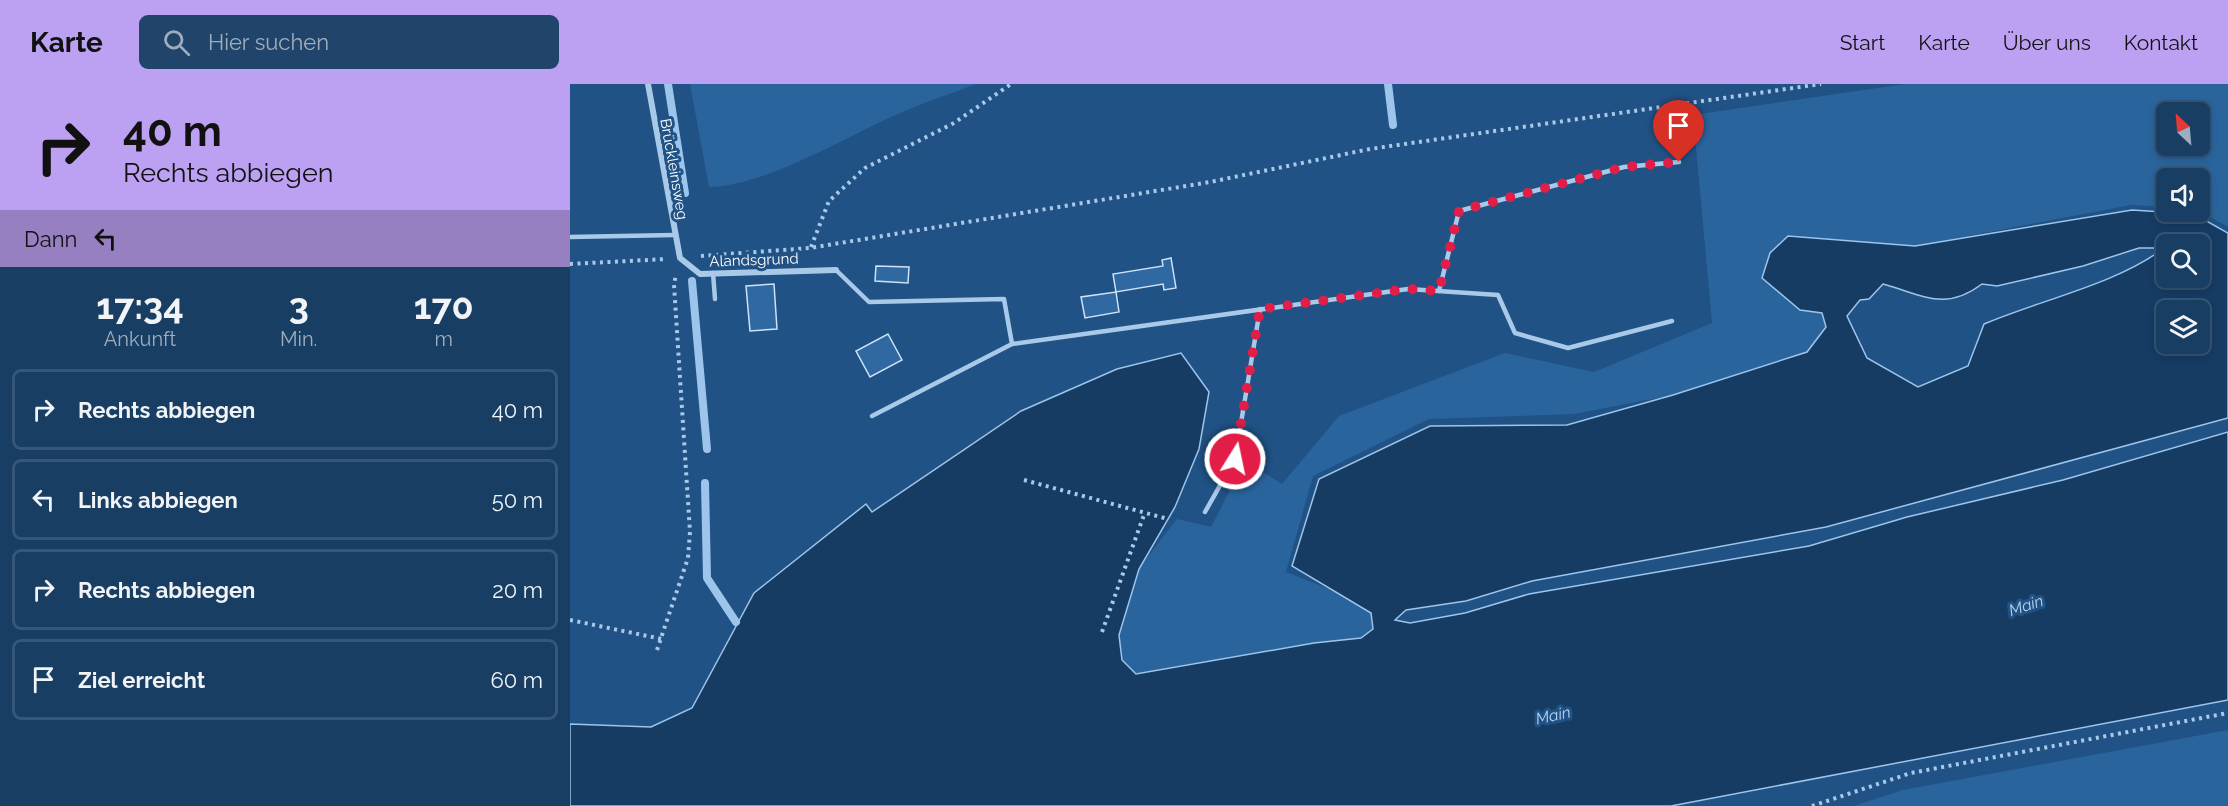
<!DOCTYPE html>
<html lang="de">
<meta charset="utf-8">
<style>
:root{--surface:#183e64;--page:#21456a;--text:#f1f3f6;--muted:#9faebf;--line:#365778;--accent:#bca0f2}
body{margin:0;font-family:Raleway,sans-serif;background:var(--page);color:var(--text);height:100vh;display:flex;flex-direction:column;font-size:22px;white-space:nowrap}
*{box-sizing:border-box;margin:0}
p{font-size:20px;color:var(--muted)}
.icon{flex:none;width:33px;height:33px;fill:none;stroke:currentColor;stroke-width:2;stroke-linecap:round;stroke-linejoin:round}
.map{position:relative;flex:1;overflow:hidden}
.details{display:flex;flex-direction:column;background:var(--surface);width:570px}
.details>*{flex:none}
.top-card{background:#bca0f2;color:#111;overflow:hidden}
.needle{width:39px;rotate:334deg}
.buttons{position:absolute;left:1586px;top:18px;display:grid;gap:12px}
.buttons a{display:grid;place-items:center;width:54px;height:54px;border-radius:9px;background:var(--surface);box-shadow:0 3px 9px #0003,0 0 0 2px var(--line);font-size:30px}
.pin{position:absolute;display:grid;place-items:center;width:51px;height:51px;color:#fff;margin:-62px -26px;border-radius:50% 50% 50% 0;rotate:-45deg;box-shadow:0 0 6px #0007}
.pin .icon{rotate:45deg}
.me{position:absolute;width:66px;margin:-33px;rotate:10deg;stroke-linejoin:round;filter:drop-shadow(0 0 4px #0008)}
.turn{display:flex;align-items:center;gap:21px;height:126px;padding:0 24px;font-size:27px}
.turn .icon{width:78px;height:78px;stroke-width:2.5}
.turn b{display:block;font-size:42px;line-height:51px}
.then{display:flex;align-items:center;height:57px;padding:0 24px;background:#0003;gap:12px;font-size:22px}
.eta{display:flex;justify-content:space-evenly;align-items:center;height:102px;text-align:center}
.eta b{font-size:36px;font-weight:700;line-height:42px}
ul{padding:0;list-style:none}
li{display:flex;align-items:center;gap:18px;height:81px;margin:0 12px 9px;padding:0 12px;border:3px solid var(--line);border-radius:9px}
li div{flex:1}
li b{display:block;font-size:22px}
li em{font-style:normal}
header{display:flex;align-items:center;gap:36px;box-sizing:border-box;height:84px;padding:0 30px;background:var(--accent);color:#111}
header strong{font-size:28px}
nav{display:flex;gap:33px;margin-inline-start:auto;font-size:21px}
.search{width:420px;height:54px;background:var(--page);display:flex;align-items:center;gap:15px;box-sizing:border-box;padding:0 21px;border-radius:9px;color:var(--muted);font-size:22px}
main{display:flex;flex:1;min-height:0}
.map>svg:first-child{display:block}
.green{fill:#2a649d;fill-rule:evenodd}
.water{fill:#163c64;stroke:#9dc5eb;stroke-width:1.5;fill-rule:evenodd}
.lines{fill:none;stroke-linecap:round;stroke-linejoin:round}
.stream{stroke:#9dc5eb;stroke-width:8}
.building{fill:#3069a2;stroke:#cde2f7;stroke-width:1.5}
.path{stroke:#a9c9e9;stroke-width:4;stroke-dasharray:3 4.5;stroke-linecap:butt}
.lane{stroke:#a9c9e9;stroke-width:4.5}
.street{stroke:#a9c9e9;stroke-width:6}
.route{stroke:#e11d48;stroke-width:10;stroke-dasharray:0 18}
.labels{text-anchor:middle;stroke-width:6;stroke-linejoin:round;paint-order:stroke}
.street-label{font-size:15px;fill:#fff;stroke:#205285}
.water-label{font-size:16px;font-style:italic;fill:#b5d3f1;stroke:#205285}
</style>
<header>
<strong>Karte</strong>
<div class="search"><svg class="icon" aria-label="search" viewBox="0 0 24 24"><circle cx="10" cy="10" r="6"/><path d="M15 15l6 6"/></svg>Hier suchen</div>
<nav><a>Start</a><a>Karte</a><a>Über uns</a><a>Kontakt</a></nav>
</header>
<main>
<section class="details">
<div class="top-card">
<div class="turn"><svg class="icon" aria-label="right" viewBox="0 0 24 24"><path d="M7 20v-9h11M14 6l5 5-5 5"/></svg><div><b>40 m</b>Rechts abbiegen</div></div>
<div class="then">Dann<svg class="icon" aria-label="left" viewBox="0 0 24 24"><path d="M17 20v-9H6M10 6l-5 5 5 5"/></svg></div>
</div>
<div class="eta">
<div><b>17:34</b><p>Ankunft</p></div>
<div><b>3</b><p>Min.</p></div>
<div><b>170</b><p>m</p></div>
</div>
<ul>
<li><svg class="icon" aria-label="right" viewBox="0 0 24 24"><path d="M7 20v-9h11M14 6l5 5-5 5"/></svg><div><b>Rechts abbiegen</b></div><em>40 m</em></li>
<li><svg class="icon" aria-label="left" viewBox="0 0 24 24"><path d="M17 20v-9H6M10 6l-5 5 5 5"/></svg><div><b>Links abbiegen</b></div><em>50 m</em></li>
<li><svg class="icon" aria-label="right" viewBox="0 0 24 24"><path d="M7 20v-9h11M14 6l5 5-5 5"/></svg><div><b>Rechts abbiegen</b></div><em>20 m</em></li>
<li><svg class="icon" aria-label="arrive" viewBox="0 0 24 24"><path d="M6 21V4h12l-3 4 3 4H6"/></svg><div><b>Ziel erreicht</b></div><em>60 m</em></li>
</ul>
</section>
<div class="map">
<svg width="1658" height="722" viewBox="0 0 1658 722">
<rect width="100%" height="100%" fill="#205285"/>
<g class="green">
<path d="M120 0H406C378 11 349 20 321 33 270 56 195 102 139 103Z"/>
<path d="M1335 0H1658V143L1629 127V94H1596V123L1561 121 1345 162 1218 153 1230 226 1252 229 1256 243 1237 268 1103 311 1004 330 859 335 743 392 716 488 769 509 801 529 803 545 792 554 744 559 566 590 552 576 549 551 569 484 607 435 641 443 675 377 712 400 769 332 935 269 1024 288 1142 239 1123 31ZM1596 28H1629V62H1596Z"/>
<polygon points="1658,646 1658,722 1284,722 1333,706"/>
</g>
<path class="water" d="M1562 126 1624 130 1658 149V334L1256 443 962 497 896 517 836 526 825 536 840 539 895 529 959 510 1239 462 1337 433 1493 396 1658 348V616L1101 722H0V640L81 643 122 624 184 509 296 420 302 428 451 327 547 285 611 269 639 308 629 365 605 423 569 485 549 551 552 576 566 590 744 559 791 554 803 545 801 529 722 482 749 395 860 342 997 341 1103 311 1237 268 1256 243 1252 229 1230 226 1192 194 1200 169 1218 152 1345 162ZM1596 160H1629V194H1596ZM1569 164H1594C1547 200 1470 216 1414 240L1398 282 1348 303 1297 274 1277 232 1290 216 1299 215 1313 200C1353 211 1375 228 1412 200L1427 202 1513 182ZM1596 226H1629V260H1596Z"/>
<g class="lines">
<g class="stream">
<polyline points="98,0 115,109"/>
<polyline points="818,0 823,41"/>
<polyline points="122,197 137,365"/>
<polyline points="135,399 137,494 166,538"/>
</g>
</g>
<g class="building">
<polygon points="601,174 606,204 594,206 593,200 546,208 543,190 593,182 592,176"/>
<polygon points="306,182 339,183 338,199 305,197"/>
<polygon points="204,200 207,245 180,247 176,202"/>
<polygon points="546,208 549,228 515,234 511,213"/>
<polygon points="318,250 332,276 300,293 286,267"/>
</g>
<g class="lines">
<g class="path">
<polyline points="241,163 259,117 295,84 384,39 441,0"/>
<polyline points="131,172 240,164 640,98 800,65 1251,0"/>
<polyline points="0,180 97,175"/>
<polyline points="454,396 598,435"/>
<polyline points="0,536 92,555"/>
<polyline points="532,548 575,428"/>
<polyline points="87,566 118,474 120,448 104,201 106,190"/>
<polyline points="1242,722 1341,689 1658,629"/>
</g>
<g class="lane">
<polyline points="0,153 104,151"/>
<polyline points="266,186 299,218 434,215 442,260 302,332"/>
<polyline points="143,189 145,215"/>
<polyline points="869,207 889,127 1054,83 1109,78"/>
<polyline points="442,260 838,205 928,211 945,249 998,264 1102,237"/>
<polyline points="635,428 665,375 690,225"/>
</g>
<polyline class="street" points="78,0 110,174 130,190 266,186"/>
</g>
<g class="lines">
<polyline class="route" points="665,375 690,225 838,205 869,207 889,127 1054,83 1109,78"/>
</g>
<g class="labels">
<g class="street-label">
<text transform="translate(104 85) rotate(80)" y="5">Brückleinsweg</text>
<text transform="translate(184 176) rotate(-2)" y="5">Alandsgrund</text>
</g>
<g class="water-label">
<text transform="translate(1456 521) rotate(-18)" y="6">Main</text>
<text transform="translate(983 631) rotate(-12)" y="6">Main</text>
</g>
</g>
</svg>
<div class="buttons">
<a><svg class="needle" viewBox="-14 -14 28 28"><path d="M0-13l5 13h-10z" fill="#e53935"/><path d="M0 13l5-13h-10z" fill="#9faebf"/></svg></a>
<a><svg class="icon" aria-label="sound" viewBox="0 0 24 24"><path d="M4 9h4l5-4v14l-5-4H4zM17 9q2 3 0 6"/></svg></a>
<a><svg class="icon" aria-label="search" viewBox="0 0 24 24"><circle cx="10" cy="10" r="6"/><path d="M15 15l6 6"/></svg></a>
<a><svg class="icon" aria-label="layers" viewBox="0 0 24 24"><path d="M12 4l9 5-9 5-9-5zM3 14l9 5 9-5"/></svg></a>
</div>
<div class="pin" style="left:1109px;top:78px;background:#d93025"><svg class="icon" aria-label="arrive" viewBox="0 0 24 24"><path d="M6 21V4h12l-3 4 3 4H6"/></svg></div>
<svg class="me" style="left:665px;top:375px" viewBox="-20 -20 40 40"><circle r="17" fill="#e11d48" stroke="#fff" stroke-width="3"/><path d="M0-11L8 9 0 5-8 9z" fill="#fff"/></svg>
</div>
</main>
